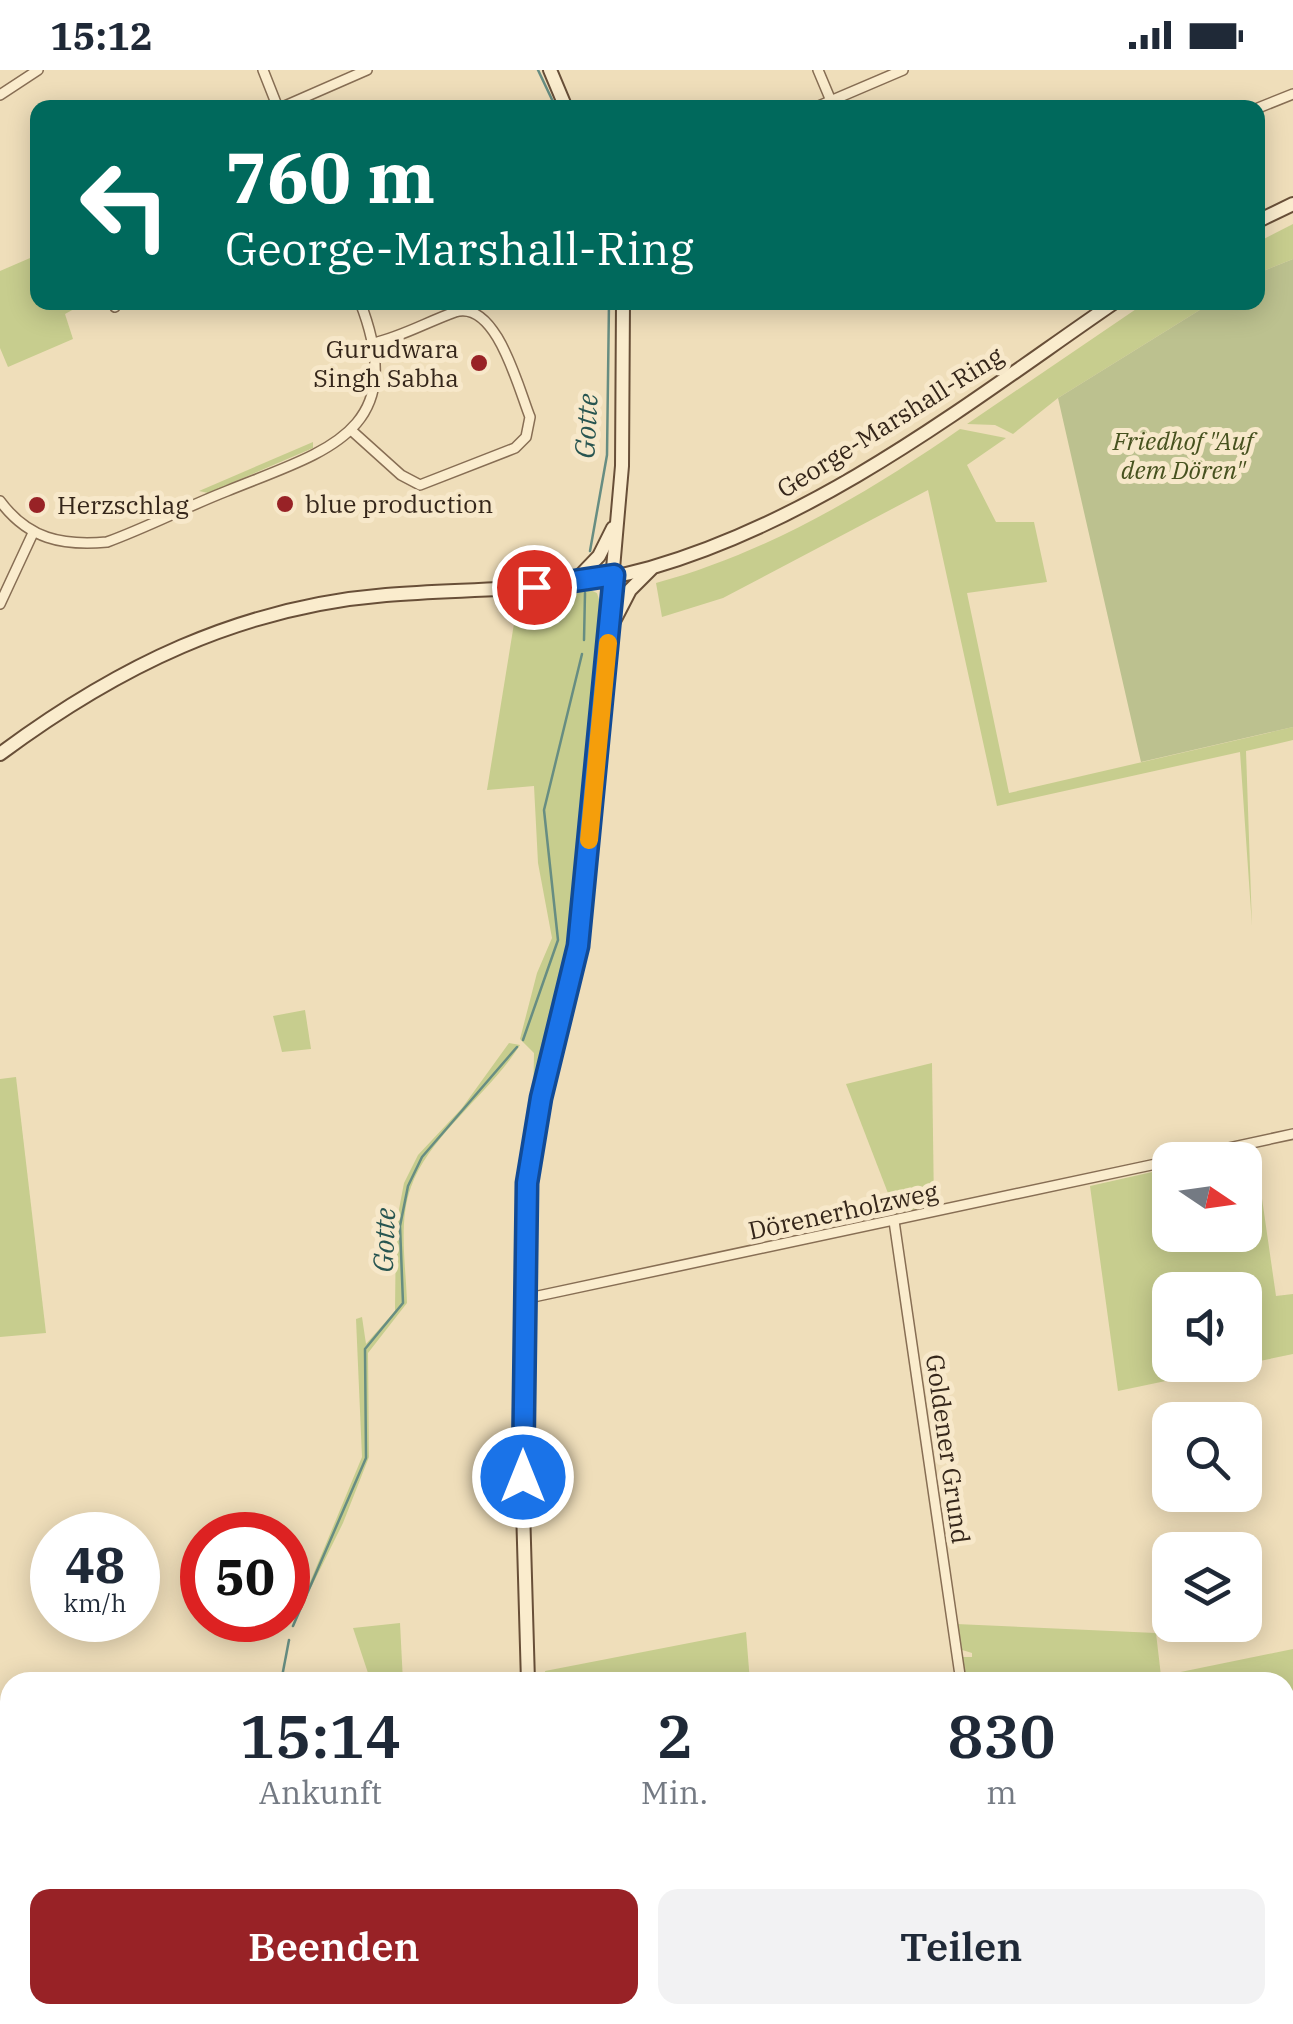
<!DOCTYPE html>
<html lang="de">
<meta charset="utf-8">
<style>
:root{--surface:#fff;--page:#f2f2f3;--text:#1f2937;--muted:#747a83;--accent:#982226}
body{margin:0;font-family:"IBM Plex Serif",serif;background:var(--page);color:var(--text);height:100vh;display:flex;flex-direction:column;font-size:38px;white-space:nowrap}
*{box-sizing:border-box;margin:0}
p{font-size:32px;color:var(--muted)}
.icon{flex:none;width:55px;height:55px;fill:none;stroke:currentColor;stroke-width:2;stroke-linecap:round;stroke-linejoin:round}
.map{position:relative;flex:1;overflow:hidden}
.details{position:absolute;left:0px;top:1602px;width:1295px;height:352px;display:flex;flex-direction:column;background:var(--surface);border-radius:30px 30px 0 0;box-shadow:0 5px 25px #0003}
.details>*{flex:none}
.banner{position:absolute;left:30px;top:30px;width:1235px;height:210px;border-radius:20px;box-shadow:0 5px 25px #0003;background:#00695c;color:#fff;overflow:hidden}
.needle{width:65px;rotate:103deg}
.buttons{position:absolute;left:1152px;top:1072px;display:grid;gap:20px}
.buttons a{display:grid;place-items:center;width:110px;height:110px;border-radius:20px;background:var(--surface);box-shadow:0 5px 25px #0003;font-size:50px}
.speed{position:absolute;left:30px;top:1442px;display:flex;gap:20px;font-size:50px;font-weight:700;text-align:center}
.speed>*{display:grid;place-content:center;width:130px;height:130px;border-radius:50%;background:var(--surface);box-shadow:0 5px 25px #0003;line-height:1}
.speed small{font-size:25px;font-weight:400}
.speed .limit{border:15px solid #d22;background:#fff;color:#111}
.pin{position:absolute;display:grid;place-items:center;width:85px;height:85px;color:#fff;margin:-42px;border:5px solid #fff;border-radius:50%;box-shadow:0 2px 10px #0007}
.me{position:absolute;width:110px;margin:-55px;rotate:0deg;stroke-linejoin:round;filter:drop-shadow(0 0 8px #0008)}
.turn{display:flex;align-items:center;gap:35px;height:210px;padding:0 30px;font-size:45px}
.turn .icon{width:130px;height:130px;stroke-width:2.5}
.turn b{display:block;font-size:70px;line-height:85px}
.eta{display:flex;justify-content:space-evenly;align-items:center;height:170px;text-align:center}
.eta b{font-size:60px;font-weight:600;line-height:70px}
.button{display:flex;gap:20px;margin-top:auto;padding:20px 30px}
.button a{flex:1;height:115px;border-radius:20px;background:var(--accent);color:#fff;font-size:40px;font-weight:600;line-height:115px;text-align:center}
.button a+a{background:var(--page);color:var(--text)}
.status{display:flex;justify-content:space-between;align-items:center;height:70px;padding:0 50px;background:var(--surface);direction:ltr}
.status svg{height:28px;fill:currentColor}
.map>svg:first-child{display:block}
.green{fill:#c7cd8e}
.cemetery{fill:#bcc18f}
.lines{fill:none;stroke-linecap:round;stroke-linejoin:round}
.stream{stroke:#678d82;stroke-width:2.5}
.minor-casing{stroke:#876e54;stroke-width:12}
.secondary-casing{stroke:#684f38;stroke-width:16}
.minor{stroke:#faeccd;stroke-width:9}
.secondary{stroke:#faeccd;stroke-width:12}
.rail{stroke:#35261a;stroke-width:2.5;stroke-dasharray:18 18;stroke-linecap:butt}
.route-casing{stroke:#114b97;stroke-width:25}
.route{stroke:#1a73e8;stroke-width:18}
.slow{stroke:#f59e0b;stroke-width:18}
.poi-dot{fill:#982226;stroke:#f7e8ca;stroke-width:4}
.labels{text-anchor:middle;stroke-width:10;stroke-linejoin:round;paint-order:stroke}
.poi-label{font-size:25px;fill:#35261a;stroke:#f7e8ca;text-anchor:start}
.street-label{font-size:25px;fill:#35261a;stroke:#f7e8ca}
.park-label{font-size:25px;font-style:italic;fill:#47521f;stroke:#f7e8ca}
.water-label{font-size:28px;font-style:italic;fill:#285551;stroke:#f7e8ca}
</style>
<div class="status"><b>15:12</b><svg viewBox="0 0 49 12"><path d="M0 12V9h3v3zM5 12V6h3v6zM10 12V3h3v9zM15 12V0h3v12zM26 1h20v11H26zM47 4h2v5h-2z"/></svg></div>
<div class="map">
<svg width="1293" height="1954" viewBox="0 0 1293 1954">
<rect width="100%" height="100%" fill="#efdeba"/>
<g class="green">
<polygon points="1293,154 1293,189 1258,203 1258,172"/>
<polygon points="37,185 38,232 72,233 74,239 65,244 73,269 8,297 0,278 0,201"/>
<polygon points="1145,233 1211,233 1058,328 1013,364 995,355 967,354"/>
<path d="M960 359 1006 368 967 395 996 452H1034L1047 512 967 523 1009 723 1293 657V670L1246 681 1252 856 1240 682 997 736 928 420 723 528 662 547 656 513C765 484 868 423 960 359Z"/>
<polygon points="313,372 313,378 208,423 199,421"/>
<polygon points="590,520 597,523 601,536 578,830 573,874 533,1038 534,983 520,969 537,903 552,868 538,793 534,716 487,720 518,529"/>
<polygon points="305,940 311,979 282,982 273,946"/>
<path d="M509 973 520 975C491 1022 429 1066 411 1117 398 1152 406 1196 407 1233L368 1283 369 1387 343 1453 291 1558 362 1387 356 1249 362 1247 366 1274 395 1241 396 1155 404 1113 418 1085 462 1038Z"/>
<polygon points="932,993 934,1136 896,1144 846,1014"/>
<polygon points="16,1007 46,1263 0,1267 0,1009"/>
<polygon points="1255,1080 1276,1226 1293,1224 1293,1284 1245,1294 1245,1220 1170,1220 1170,1295 1242,1295 1118,1321 1090,1116 1170,1098 1170,1165 1245,1165 1245,1090 1208,1090"/>
<polygon points="400,1553 403,1612 371,1612 353,1558"/>
<polygon points="956,1554 1156,1563 1161,1606 1293,1579 1293,1851 1285,1846 1285,1612 965,1612 961,1587 972,1587 972,1583 959,1579"/>
<polygon points="746,1562 750,1612 546,1612 545,1601"/>
<polygon points="859,1945 994,1945 994,1954 864,1954"/>
</g>
<polygon class="cemetery" points="1293,189 1293,657 1141,692 1058,328 1211,233 1258,232 1258,203"/>
<g class="lines">
<g class="stream">
<polyline points="538,0 556,38"/>
<polyline points="590,481 607,385 609,232"/>
<polyline points="584,570 585,523"/>
<polyline points="523,970 558,870 544,740 582,584"/>
<polyline points="293,1556 366,1388 365,1279 403,1233 400,1156 408,1116 422,1087 517,977"/>
<polyline points="281,1612 289,1570"/>
<polyline points="158,1945 168,1954"/>
</g>
<g class="minor-casing">
<g id="minor">
<polyline points="263,0 278,38"/>
<polyline points="818,0 834,38"/>
<polyline points="0,25 38,0"/>
<polyline points="280,38 367,0"/>
<polyline points="814,38 903,0"/>
<polyline points="1258,38 1293,24"/>
<polyline points="115,237 118,232"/>
<path d="M351 360 401 405 420 415 515 378 526 367 530 347C518 317 496 229 455 242 427 252 403 266 374 273"/>
<path d="M0 431C28 469 62 476 107 472 148 457 186 437 227 421 325 381 411 363 360 232"/>
<polyline points="0,534 33,463"/>
<polyline points="1173,1090 1293,1064"/>
<polyline points="894,1151 961,1612"/>
<polyline points="524,1229 1170,1091"/>
<polyline points="1285,1881 1293,1873"/>
<polyline points="474,1945 477,1954"/>
<polyline points="999,1945 1000,1954"/>
<polyline points="1250,1945 1268,1954"/>
<polyline points="1211,1954 1220,1945"/>
</g>
</g>
<g class="secondary-casing">
<g id="secondary">
<polyline points="550,0 566,38"/>
<polyline points="1258,151 1293,134"/>
<polyline points="576,510 599,486 613,458"/>
<polyline points="614,551 630,520 651,499"/>
<path d="M0 684C117 597 239 537 386 525 474 518 565 522 650 498 823 448 968 333 1115 232"/>
<polyline points="528,1612 523,1438 527,1113 584,829 622,396 623,232"/>
<polyline points="522,1954 523,1945"/>
</g>
</g>
<use href="#minor" class="minor"/>
<use href="#secondary" class="secondary"/>
<g class="rail">
<polyline points="0,1713 10,1723"/>
<polyline points="325,1945 347,1954"/>
</g>
</g>
<g class="lines">
<g class="route-casing">
<polyline id="route" points="523,1407 527,1113 541,1028 578,876 614,505 534,517"/>
</g>
<use href="#route" class="route"/>
<polyline class="slow" points="589,770 608,573"/>
</g>
<g class="poi-dot">
<circle cx="479" cy="293" r="10"/>
<circle cx="285" cy="434" r="10"/>
<circle cx="37" cy="435" r="10"/>
</g>
<g class="labels">
<g class="poi-label">
<text x="459" y="288" text-anchor="end">Gurudwara<tspan x="459" dy="29">Singh Sabha</tspan></text>
<text x="305" y="443">blue production</text>
<text x="57" y="444">Herzschlag</text>
</g>
<g class="street-label">
<text transform="translate(890 352) rotate(-32)" y="9">George-Marshall-Ring</text>
<text transform="translate(843 1141) rotate(-12)" y="9">Dörenerholzweg</text>
<text transform="translate(948 1379) rotate(82)" y="9">Goldener Grund</text>
</g>
<g class="park-label">
<text x="1183" y="380">Friedhof "Auf<tspan x="1183" dy="29">dem Dören"</tspan></text>
</g>
<g class="water-label">
<text transform="translate(586 356) rotate(-87)" y="10">Gotte</text>
<text transform="translate(384 1170) rotate(-88)" y="10">Gotte</text>
</g>
</g>
</svg>
<div class="buttons">
<a><svg class="needle" viewBox="-14 -14 28 28"><path d="M0-13l5 13h-10z" fill="#e53935"/><path d="M0 13l5-13h-10z" fill="#747a83"/></svg></a>
<a><svg class="icon" aria-label="sound" viewBox="0 0 24 24"><path d="M4 9h4l5-4v14l-5-4H4zM17 9q2 3 0 6"/></svg></a>
<a><svg class="icon" aria-label="search" viewBox="0 0 24 24"><circle cx="10" cy="10" r="6"/><path d="M15 15l6 6"/></svg></a>
<a><svg class="icon" aria-label="layers" viewBox="0 0 24 24"><path d="M12 4l9 5-9 5-9-5zM3 14l9 5 9-5"/></svg></a>
</div>
<div class="speed"><div>48<small>km/h</small></div><div class="limit">50</div></div>
<div class="pin" style="left:534px;top:517px;background:#d93025"><svg class="icon" aria-label="arrive" viewBox="0 0 24 24"><path d="M6 21V4h12l-3 4 3 4H6"/></svg></div>
<svg class="me" style="left:523px;top:1407px" viewBox="-20 -20 40 40"><circle r="17" fill="#1a73e8" stroke="#fff" stroke-width="3"/><path d="M0-11L8 9 0 5-8 9z" fill="#fff"/></svg>
<div class="banner">
<div class="turn"><svg class="icon" aria-label="left" viewBox="0 0 24 24"><path d="M17 20v-9H6M10 6l-5 5 5 5"/></svg><div><b>760 m</b>George-Marshall-Ring</div></div>
</div>
<section class="details">
<div class="eta">
<div><b>15:14</b><p>Ankunft</p></div>
<div><b>2</b><p>Min.</p></div>
<div><b>830</b><p>m</p></div>
</div>
<div class="button"><a>Beenden</a><a>Teilen</a></div>
</section>
</div>
